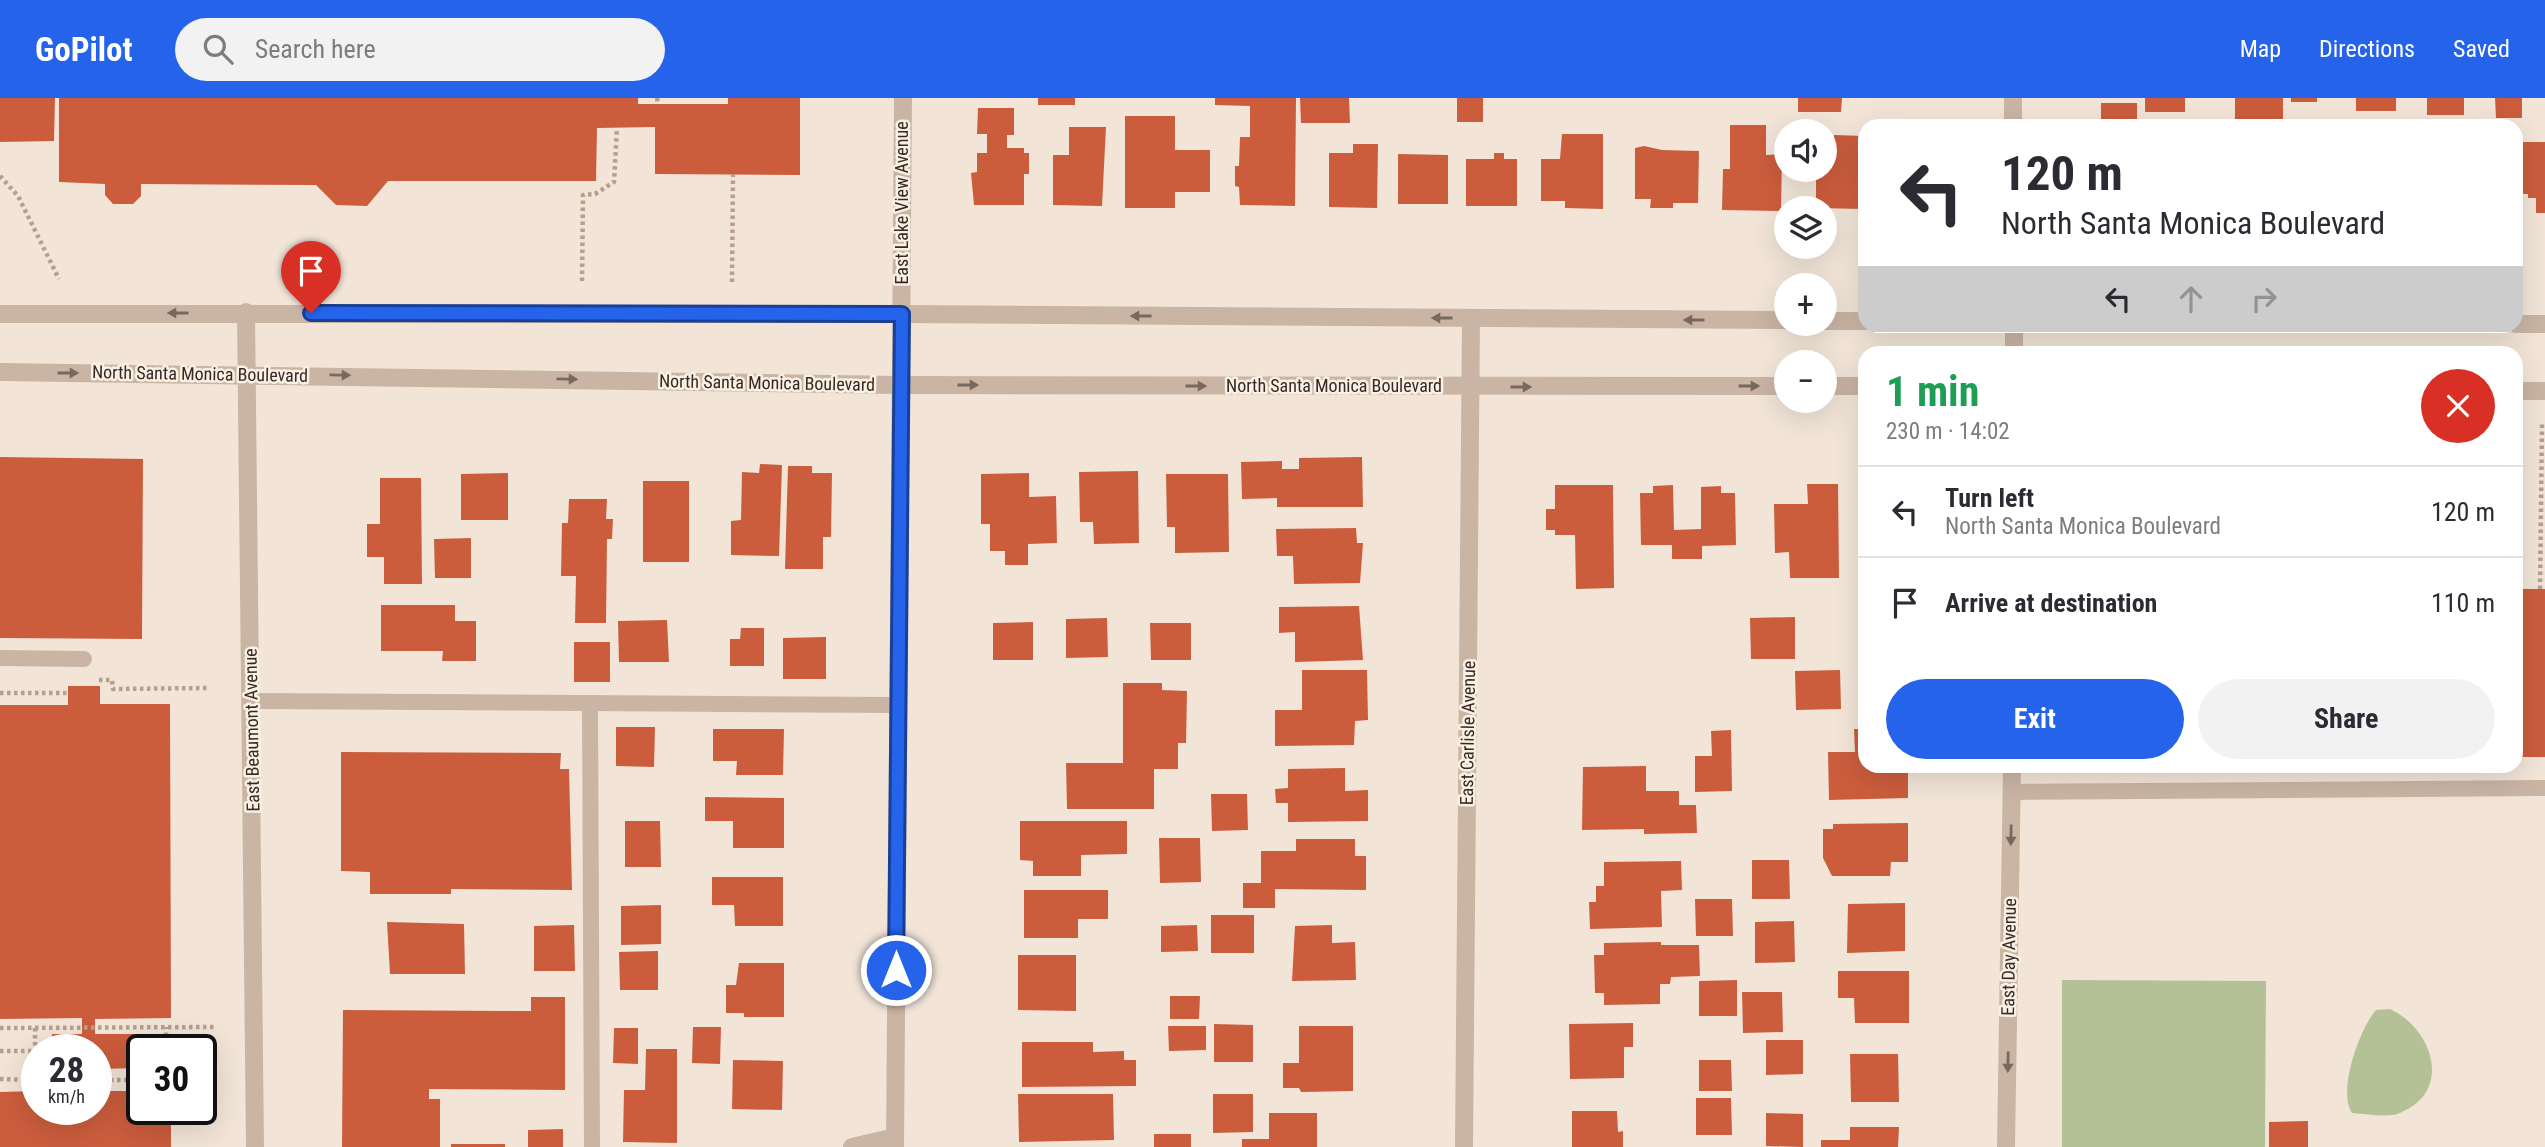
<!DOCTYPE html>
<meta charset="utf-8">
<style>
:root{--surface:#fff;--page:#f2f2f3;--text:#2b2b33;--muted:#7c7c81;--line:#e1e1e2;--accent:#2563eb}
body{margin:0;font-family:"Roboto Condensed",sans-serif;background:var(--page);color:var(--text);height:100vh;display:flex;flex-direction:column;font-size:26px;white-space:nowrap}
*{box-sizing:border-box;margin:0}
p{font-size:23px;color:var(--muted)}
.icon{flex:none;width:38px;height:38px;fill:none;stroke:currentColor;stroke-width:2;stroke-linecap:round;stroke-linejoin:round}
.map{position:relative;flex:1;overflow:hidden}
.details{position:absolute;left:1858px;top:248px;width:665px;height:427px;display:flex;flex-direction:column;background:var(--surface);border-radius:21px;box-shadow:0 7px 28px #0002}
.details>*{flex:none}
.banner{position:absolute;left:1858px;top:21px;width:665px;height:214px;border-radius:21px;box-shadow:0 7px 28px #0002;background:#fff;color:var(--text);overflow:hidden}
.tools{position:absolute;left:1774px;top:21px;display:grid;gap:14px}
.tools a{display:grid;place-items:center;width:63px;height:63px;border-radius:50%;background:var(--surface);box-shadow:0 7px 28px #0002;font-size:35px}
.speed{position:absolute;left:21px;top:936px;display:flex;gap:14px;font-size:35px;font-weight:700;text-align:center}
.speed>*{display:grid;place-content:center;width:91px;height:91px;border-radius:50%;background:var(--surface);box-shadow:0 7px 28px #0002;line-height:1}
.speed small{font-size:18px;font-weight:400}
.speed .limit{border:4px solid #111;border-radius:10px;background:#fff;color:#111}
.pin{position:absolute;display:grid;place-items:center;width:60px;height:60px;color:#fff;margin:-72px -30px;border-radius:50% 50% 50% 0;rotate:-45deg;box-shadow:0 0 7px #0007}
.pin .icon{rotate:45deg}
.me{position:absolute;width:77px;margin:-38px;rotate:0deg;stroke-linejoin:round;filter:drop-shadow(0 0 5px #0008)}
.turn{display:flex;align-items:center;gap:24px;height:147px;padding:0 28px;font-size:32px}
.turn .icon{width:91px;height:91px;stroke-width:2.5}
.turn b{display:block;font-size:49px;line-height:60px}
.lanes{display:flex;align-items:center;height:66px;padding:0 28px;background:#0003;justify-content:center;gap:35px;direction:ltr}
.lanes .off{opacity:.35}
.round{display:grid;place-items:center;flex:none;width:74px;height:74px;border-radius:37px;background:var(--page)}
.headline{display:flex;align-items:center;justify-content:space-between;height:119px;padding:0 28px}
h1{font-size:42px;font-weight:700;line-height:52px;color:#1e9e55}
.button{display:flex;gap:14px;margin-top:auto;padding:14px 28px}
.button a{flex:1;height:80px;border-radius:42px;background:var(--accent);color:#fff;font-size:28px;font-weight:700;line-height:80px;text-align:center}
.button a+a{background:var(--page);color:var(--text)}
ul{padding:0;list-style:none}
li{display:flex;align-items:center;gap:21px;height:91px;padding:0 28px;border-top:2px solid var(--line)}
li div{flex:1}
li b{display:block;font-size:26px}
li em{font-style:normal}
header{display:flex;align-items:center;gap:42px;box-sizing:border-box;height:98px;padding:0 35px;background:var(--accent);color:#fff}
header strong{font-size:33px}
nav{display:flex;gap:38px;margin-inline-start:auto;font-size:24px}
.search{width:490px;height:63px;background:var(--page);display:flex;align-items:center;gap:18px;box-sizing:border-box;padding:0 24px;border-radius:38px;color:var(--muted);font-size:26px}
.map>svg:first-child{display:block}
.green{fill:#b4c197}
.building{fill:#cb5d3d}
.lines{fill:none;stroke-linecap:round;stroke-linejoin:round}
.path{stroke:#b69f8e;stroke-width:4.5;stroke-dasharray:3.5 3.5;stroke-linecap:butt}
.service{stroke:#cab5a4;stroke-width:16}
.minor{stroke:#cab5a4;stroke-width:18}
.tertiary{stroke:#cab5a4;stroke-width:18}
.oneway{fill:#78695f}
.route-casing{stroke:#184099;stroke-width:18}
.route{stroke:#2563eb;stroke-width:12}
.labels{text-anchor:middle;stroke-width:5;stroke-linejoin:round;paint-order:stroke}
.street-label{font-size:18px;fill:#352a26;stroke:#faf0e4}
</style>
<header>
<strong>GoPilot</strong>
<div class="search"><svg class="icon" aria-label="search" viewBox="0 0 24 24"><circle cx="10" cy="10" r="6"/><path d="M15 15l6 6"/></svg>Search here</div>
<nav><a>Map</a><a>Directions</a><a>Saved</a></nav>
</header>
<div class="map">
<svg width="2545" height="1049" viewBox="0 0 2545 1049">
<rect width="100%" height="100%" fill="#f2e5d8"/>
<g class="green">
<polygon points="2062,882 2266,883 2265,1049 2062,1049"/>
<path d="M2390 911C2432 930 2454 993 2400 1015 2388 1020 2366 1016 2352 1015 2337 993 2360 930 2376 912Z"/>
</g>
<g class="building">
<polygon points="0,0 55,0 54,43 0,44"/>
<polygon points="59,0 638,0 638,6 728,6 728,0 800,0 800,77 655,76 655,29 597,30 596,83 388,83 367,108 336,107 316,87 141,86 141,98 133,106 113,106 105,97 105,86 59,84"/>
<rect x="1038" y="0" width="37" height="7"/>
<polygon points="1215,0 1296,0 1295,108 1240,107 1239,89 1235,88 1235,68 1239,68 1240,39 1250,39 1250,8 1215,7"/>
<polygon points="1300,0 1349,0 1350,25 1301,25"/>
<rect x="1457" y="0" width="26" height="24"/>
<polygon points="1798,0 1842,0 1841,14 1798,14"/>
<rect x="2145" y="0" width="40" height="14"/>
<rect x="2235" y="0" width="48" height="28"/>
<rect x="2291" y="0" width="26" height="4"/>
<rect x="2356" y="0" width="40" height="13"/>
<rect x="2427" y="0" width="37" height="17"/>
<polygon points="2495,0 2522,0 2522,20 2496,20"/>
<rect x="2101" y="5" width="36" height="23"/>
<polygon points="978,10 1014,10 1014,37 1007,37 1007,50 1024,50 1024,55 1029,55 1029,76 1024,76 1024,107 974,107 971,75 977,74 977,55 987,55 987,36 977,36"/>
<polygon points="1125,18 1175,18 1175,52 1210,52 1210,94 1175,94 1175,110 1125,110"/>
<polygon points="1730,27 1766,27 1766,57 1782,56 1781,113 1722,112 1723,71 1730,71"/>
<polygon points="1069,29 1106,29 1102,108 1053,107 1053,57 1069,57"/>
<polygon points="1562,36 1603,36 1603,111 1565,110 1565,103 1541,103 1541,61 1560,61"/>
<polygon points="1834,37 1864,38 1863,111 1816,110 1816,72 1825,72 1825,60 1834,60"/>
<polygon points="2516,44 2545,44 2545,115 2536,115 2536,100 2528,100 2528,96 2516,96"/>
<polygon points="1353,46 1378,46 1377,110 1329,109 1329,55 1353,55"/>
<polygon points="1644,48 1662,52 1699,53 1698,105 1673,105 1673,110 1650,110 1651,101 1635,101 1635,50"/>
<polygon points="1494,55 1504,55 1504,61 1517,61 1517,108 1466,108 1466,61 1494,61"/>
<polygon points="1398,56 1448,57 1448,106 1398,106"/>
<polygon points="0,359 143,361 142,541 0,540"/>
<polygon points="1362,359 1363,409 1277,409 1277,400 1242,401 1241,364 1282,363 1282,371 1299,371 1299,360"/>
<polygon points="760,366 782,367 779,458 731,457 731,423 741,422 742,374 759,375"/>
<polygon points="788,368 812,368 812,375 832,375 831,439 823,439 823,471 785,471"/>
<polygon points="1138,373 1139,445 1094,446 1093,424 1080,424 1079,374"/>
<polygon points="508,375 508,422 461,422 461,376"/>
<polygon points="1029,375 1029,399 1056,398 1057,445 1028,446 1028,467 1005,467 1005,453 990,453 990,426 981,426 981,376"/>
<polygon points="1166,376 1228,376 1229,454 1175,455 1175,429 1167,429"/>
<polygon points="380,380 421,380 422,486 384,486 384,459 367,459 367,426 380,426"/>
<rect x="643" y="383" width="46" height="81"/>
<polygon points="1807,386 1838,386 1839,480 1790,480 1789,454 1775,455 1774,406 1808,406"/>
<polygon points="1555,387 1613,387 1614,490 1576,491 1575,437 1555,437 1555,432 1546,432 1546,411 1555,411"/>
<polygon points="1673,387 1674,432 1701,431 1701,389 1721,388 1721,395 1735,395 1736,447 1702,448 1702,461 1672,461 1672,447 1641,447 1640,395 1653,395 1653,388"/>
<polygon points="569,401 607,401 606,421 613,421 612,441 607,441 606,525 575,525 576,478 561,478 562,425 568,425"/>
<polygon points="1356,430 1357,445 1363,445 1360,485 1294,486 1293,458 1277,458 1276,431"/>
<polygon points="471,440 471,480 435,480 434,441"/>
<rect x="2516" y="491" width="29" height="168"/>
<polygon points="381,507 455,507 455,523 476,523 476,563 442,563 443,553 381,553"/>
<polygon points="1359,508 1363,562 1295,564 1295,534 1279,535 1279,509"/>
<polygon points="1795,519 1795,561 1751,561 1750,520"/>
<polygon points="1107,520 1108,559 1066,560 1066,521"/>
<polygon points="667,522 669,564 619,564 618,523"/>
<polygon points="1033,524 1033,562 993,562 993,525"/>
<polygon points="1150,525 1191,525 1191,562 1151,562"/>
<polygon points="741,530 764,530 764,568 730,568 730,541 740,541"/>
<polygon points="826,539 826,581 783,581 783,540"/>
<rect x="574" y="544" width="36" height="40"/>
<polygon points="1302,572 1367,572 1368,622 1355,623 1354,647 1275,648 1275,612 1302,612"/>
<polygon points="1840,572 1841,611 1796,612 1795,573"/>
<polygon points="1123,585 1162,585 1162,592 1187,593 1186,645 1178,645 1178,671 1154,671 1154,711 1067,711 1066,665 1123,665"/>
<polygon points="68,588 100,588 100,606 170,606 171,920 95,921 95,936 153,936 153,952 142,952 142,970 96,971 96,952 53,952 52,936 82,936 82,920 0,921 0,607 68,607"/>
<polygon points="616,629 655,629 654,669 616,668"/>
<polygon points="713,631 784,631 783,677 736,677 737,663 713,663"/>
<polygon points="1854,631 1866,631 1866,668 1908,668 1908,700 1829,702 1828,654 1855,654"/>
<polygon points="1731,632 1732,693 1695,694 1695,658 1712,658 1711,633"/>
<polygon points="341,654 561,655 560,671 569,671 572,792 451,791 451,796 370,796 370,774 341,773"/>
<polygon points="1646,668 1646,693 1679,693 1679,707 1696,707 1697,735 1644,736 1644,731 1582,732 1583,669"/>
<polygon points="1345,670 1345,693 1368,692 1368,723 1288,724 1288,705 1276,705 1275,691 1288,690 1288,671"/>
<polygon points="1211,696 1247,696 1248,732 1212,733"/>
<polygon points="705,699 784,700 784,750 733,750 733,723 705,723"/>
<polygon points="625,723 660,723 661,769 625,769"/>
<polygon points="1020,723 1127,723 1127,756 1081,757 1081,778 1033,778 1033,763 1020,762"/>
<polygon points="1908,725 1908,764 1891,764 1890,778 1832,778 1823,760 1823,731 1833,731 1833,726"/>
<polygon points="1159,740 1200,740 1201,784 1160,785"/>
<polygon points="1296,741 1355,741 1355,758 1366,758 1366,792 1275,791 1275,810 1243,810 1243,785 1261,785 1261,753 1296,753"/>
<polygon points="1752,762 1789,762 1790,801 1752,801"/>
<polygon points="1681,763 1682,792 1661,793 1662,829 1590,831 1589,804 1596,804 1596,788 1604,788 1604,764"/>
<polygon points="712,779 783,779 783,828 735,828 734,807 712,807"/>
<polygon points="1024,792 1108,792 1108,821 1078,821 1078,840 1024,840"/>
<polygon points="1695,801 1732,801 1733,838 1696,838"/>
<polygon points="1905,805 1905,853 1847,855 1848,806"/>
<polygon points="661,807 661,846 621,847 621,808"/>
<rect x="1211" y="817" width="43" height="38"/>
<polygon points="1794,823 1795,864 1755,865 1755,824"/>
<polygon points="387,824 464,826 465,876 390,876"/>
<polygon points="574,827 575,873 534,873 534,828"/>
<polygon points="1197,827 1198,853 1161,854 1161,828"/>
<polygon points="1332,827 1332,845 1355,844 1356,882 1292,883 1295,828"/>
<polygon points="1661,844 1661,847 1699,847 1700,878 1671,879 1670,886 1660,886 1660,906 1604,907 1604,895 1595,895 1594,857 1604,857 1604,845"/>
<polygon points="658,853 658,892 620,892 619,854"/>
<polygon points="1018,857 1076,857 1076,913 1018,912"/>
<polygon points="739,865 784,865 784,919 744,919 744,915 726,915 726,887 736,887"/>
<polygon points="1838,873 1909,873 1909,925 1855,925 1854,900 1838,900"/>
<polygon points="1737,882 1737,918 1699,918 1699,883"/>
<polygon points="1742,894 1782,894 1783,934 1743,935"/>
<polygon points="1170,898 1200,898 1199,921 1170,921"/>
<polygon points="531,899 565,899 565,992 429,991 429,1001 440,1001 440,1049 342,1049 343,912 531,913"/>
<polygon points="1633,925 1633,949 1624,949 1624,980 1570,981 1569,926"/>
<polygon points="1214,926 1253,927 1253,964 1214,964"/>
<polygon points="1168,928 1206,928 1206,952 1169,953"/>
<polygon points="1299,928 1353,928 1353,993 1301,994 1299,990 1283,990 1283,965 1299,965"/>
<polygon points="693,929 721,929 720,966 692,965"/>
<polygon points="614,930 638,930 638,966 613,965"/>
<polygon points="1766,942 1803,942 1803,976 1766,977"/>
<polygon points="1022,944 1093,944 1093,954 1124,953 1124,962 1136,962 1136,988 1022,989"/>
<polygon points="646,951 677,951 677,1045 623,1044 624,992 645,992"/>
<polygon points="1850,956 1898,956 1899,1004 1851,1004"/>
<polygon points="733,962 783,963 782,1012 732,1011"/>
<polygon points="1699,962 1731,962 1732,993 1699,993"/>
<polygon points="37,993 37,1012 96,1012 96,993 142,993 142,1012 171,1012 171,1049 0,1049 0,994"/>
<polygon points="1018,996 1113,996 1114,1042 1019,1044"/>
<polygon points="1213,996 1253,996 1253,1034 1213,1035"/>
<polygon points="1696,1000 1731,1000 1732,1037 1696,1037"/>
<polygon points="1572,1013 1617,1013 1618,1034 1623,1033 1623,1049 1572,1049"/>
<polygon points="1269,1015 1317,1015 1317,1049 1242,1049 1242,1041 1269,1041"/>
<polygon points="1766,1015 1803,1016 1803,1049 1766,1048"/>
<polygon points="2308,1023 2308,1049 2269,1049 2269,1024"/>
<polygon points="1850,1029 1899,1029 1898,1049 1821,1049 1821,1042 1850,1042"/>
<polygon points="563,1031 563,1049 528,1049 528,1032"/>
<rect x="1154" y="1036" width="37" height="13"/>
<rect x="451" y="1046" width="54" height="3"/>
</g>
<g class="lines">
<g class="path">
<polyline points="657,0 658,6"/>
<polyline points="0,78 18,98 59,181"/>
<polyline points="582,183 583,97 595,96 614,84 617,30"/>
<polyline points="732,184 733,76"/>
<polyline points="2540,491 2542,326"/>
<polyline points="99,582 112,582 113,591 210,590"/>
<polyline points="0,595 68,595"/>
<polyline points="0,930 216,929"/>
<polyline points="35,930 35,982"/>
<polyline points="166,952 166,929"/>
<polyline points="0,953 35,953"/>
<polyline points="201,955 216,955"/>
<polyline points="0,981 36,982"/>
<polyline points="96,982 142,982"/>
<polyline points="201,983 217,983"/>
</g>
<g class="service">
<polyline points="0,560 84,561"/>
<polyline points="253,603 897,607"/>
<polyline points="590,605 592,1049"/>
<polyline points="2012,694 2545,690"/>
</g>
<g class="minor">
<polyline points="2013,0 2013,28"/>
<polyline points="246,214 255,1049"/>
<polyline points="2014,228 2014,256"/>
<polyline points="852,1049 895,1039"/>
<polyline points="895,1049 903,0"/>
<polyline points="1464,1049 1471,220"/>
<polyline points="2006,1049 2012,668"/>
</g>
<g class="tertiary">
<polyline points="0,216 902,216 1787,222"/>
<polyline points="1825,223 1866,223"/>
<polyline points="2516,226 2545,226"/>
<polyline points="0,274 900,287 1787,288"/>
<polyline points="1825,288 1866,288"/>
<polyline points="2516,293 2545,293"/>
</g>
</g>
<defs><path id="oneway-solid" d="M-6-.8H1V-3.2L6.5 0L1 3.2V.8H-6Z" transform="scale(1.75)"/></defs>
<g class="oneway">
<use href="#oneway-solid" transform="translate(178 215) rotate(180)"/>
<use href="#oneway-solid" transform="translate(1141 218) rotate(-180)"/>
<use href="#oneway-solid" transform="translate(1442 220) rotate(-180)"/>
<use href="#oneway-solid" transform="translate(1694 222) rotate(-180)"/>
<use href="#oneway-solid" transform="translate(68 275)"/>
<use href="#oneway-solid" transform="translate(340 277) rotate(1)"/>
<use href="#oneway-solid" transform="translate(567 281) rotate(1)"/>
<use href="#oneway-solid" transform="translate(968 287)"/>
<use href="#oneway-solid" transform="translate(1196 288)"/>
<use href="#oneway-solid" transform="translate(1749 288)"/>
<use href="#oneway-solid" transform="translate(1521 289)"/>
<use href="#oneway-solid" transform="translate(2011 737) rotate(91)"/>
<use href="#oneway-solid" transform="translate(2008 964) rotate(91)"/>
</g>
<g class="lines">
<g class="route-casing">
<polyline id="route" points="311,215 902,216 896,872"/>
</g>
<use href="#route" class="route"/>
</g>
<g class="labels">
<g class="street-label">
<text transform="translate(902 105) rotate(-90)" y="6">East Lake View Avenue</text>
<text transform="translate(200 276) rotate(1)" y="6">North Santa Monica Boulevard</text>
<text transform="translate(767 285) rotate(1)" y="6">North Santa Monica Boulevard</text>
<text x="1334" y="294">North Santa Monica Boulevard</text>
<text transform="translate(252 632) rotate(-91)" y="6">East Beaumont Avenue</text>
<text transform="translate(1468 635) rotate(-89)" y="6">East Carlisle Avenue</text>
<text transform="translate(2009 859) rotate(-89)" y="6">East Day Avenue</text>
</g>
</g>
</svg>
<div class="tools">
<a><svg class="icon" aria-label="sound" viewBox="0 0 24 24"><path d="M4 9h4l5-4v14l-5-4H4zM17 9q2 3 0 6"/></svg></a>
<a><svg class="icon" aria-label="layers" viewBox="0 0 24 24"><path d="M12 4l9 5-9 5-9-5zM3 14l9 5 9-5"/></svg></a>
<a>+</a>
<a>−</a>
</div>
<div class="speed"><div>28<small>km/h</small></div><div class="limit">30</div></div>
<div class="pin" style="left:311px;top:215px;background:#d93025"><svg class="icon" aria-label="arrive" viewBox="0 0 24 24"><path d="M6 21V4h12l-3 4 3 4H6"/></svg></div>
<svg class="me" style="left:896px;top:872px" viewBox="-20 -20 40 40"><circle r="17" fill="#2563eb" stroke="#fff" stroke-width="3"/><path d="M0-11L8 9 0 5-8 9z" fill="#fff"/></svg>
<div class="banner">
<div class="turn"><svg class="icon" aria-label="left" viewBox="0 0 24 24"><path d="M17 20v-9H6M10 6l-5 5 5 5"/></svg><div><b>120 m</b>North Santa Monica Boulevard</div></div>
<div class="lanes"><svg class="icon" aria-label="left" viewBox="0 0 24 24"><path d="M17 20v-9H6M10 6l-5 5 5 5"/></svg><svg class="icon off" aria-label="ahead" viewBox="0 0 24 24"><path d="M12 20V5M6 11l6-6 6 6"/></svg><svg class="icon off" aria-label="right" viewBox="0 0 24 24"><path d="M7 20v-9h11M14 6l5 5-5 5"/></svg></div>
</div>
<section class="details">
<div class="headline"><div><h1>1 min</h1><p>230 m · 14:02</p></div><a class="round" style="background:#d93025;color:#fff"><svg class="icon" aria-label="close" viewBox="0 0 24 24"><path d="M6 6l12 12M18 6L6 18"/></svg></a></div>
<ul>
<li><svg class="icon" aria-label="left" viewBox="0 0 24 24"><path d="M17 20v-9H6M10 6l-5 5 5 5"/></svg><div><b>Turn left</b><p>North Santa Monica Boulevard</p></div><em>120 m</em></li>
<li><svg class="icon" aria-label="arrive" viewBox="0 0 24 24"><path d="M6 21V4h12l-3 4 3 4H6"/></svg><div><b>Arrive at destination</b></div><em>110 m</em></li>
</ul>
<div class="button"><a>Exit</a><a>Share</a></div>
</section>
</div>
